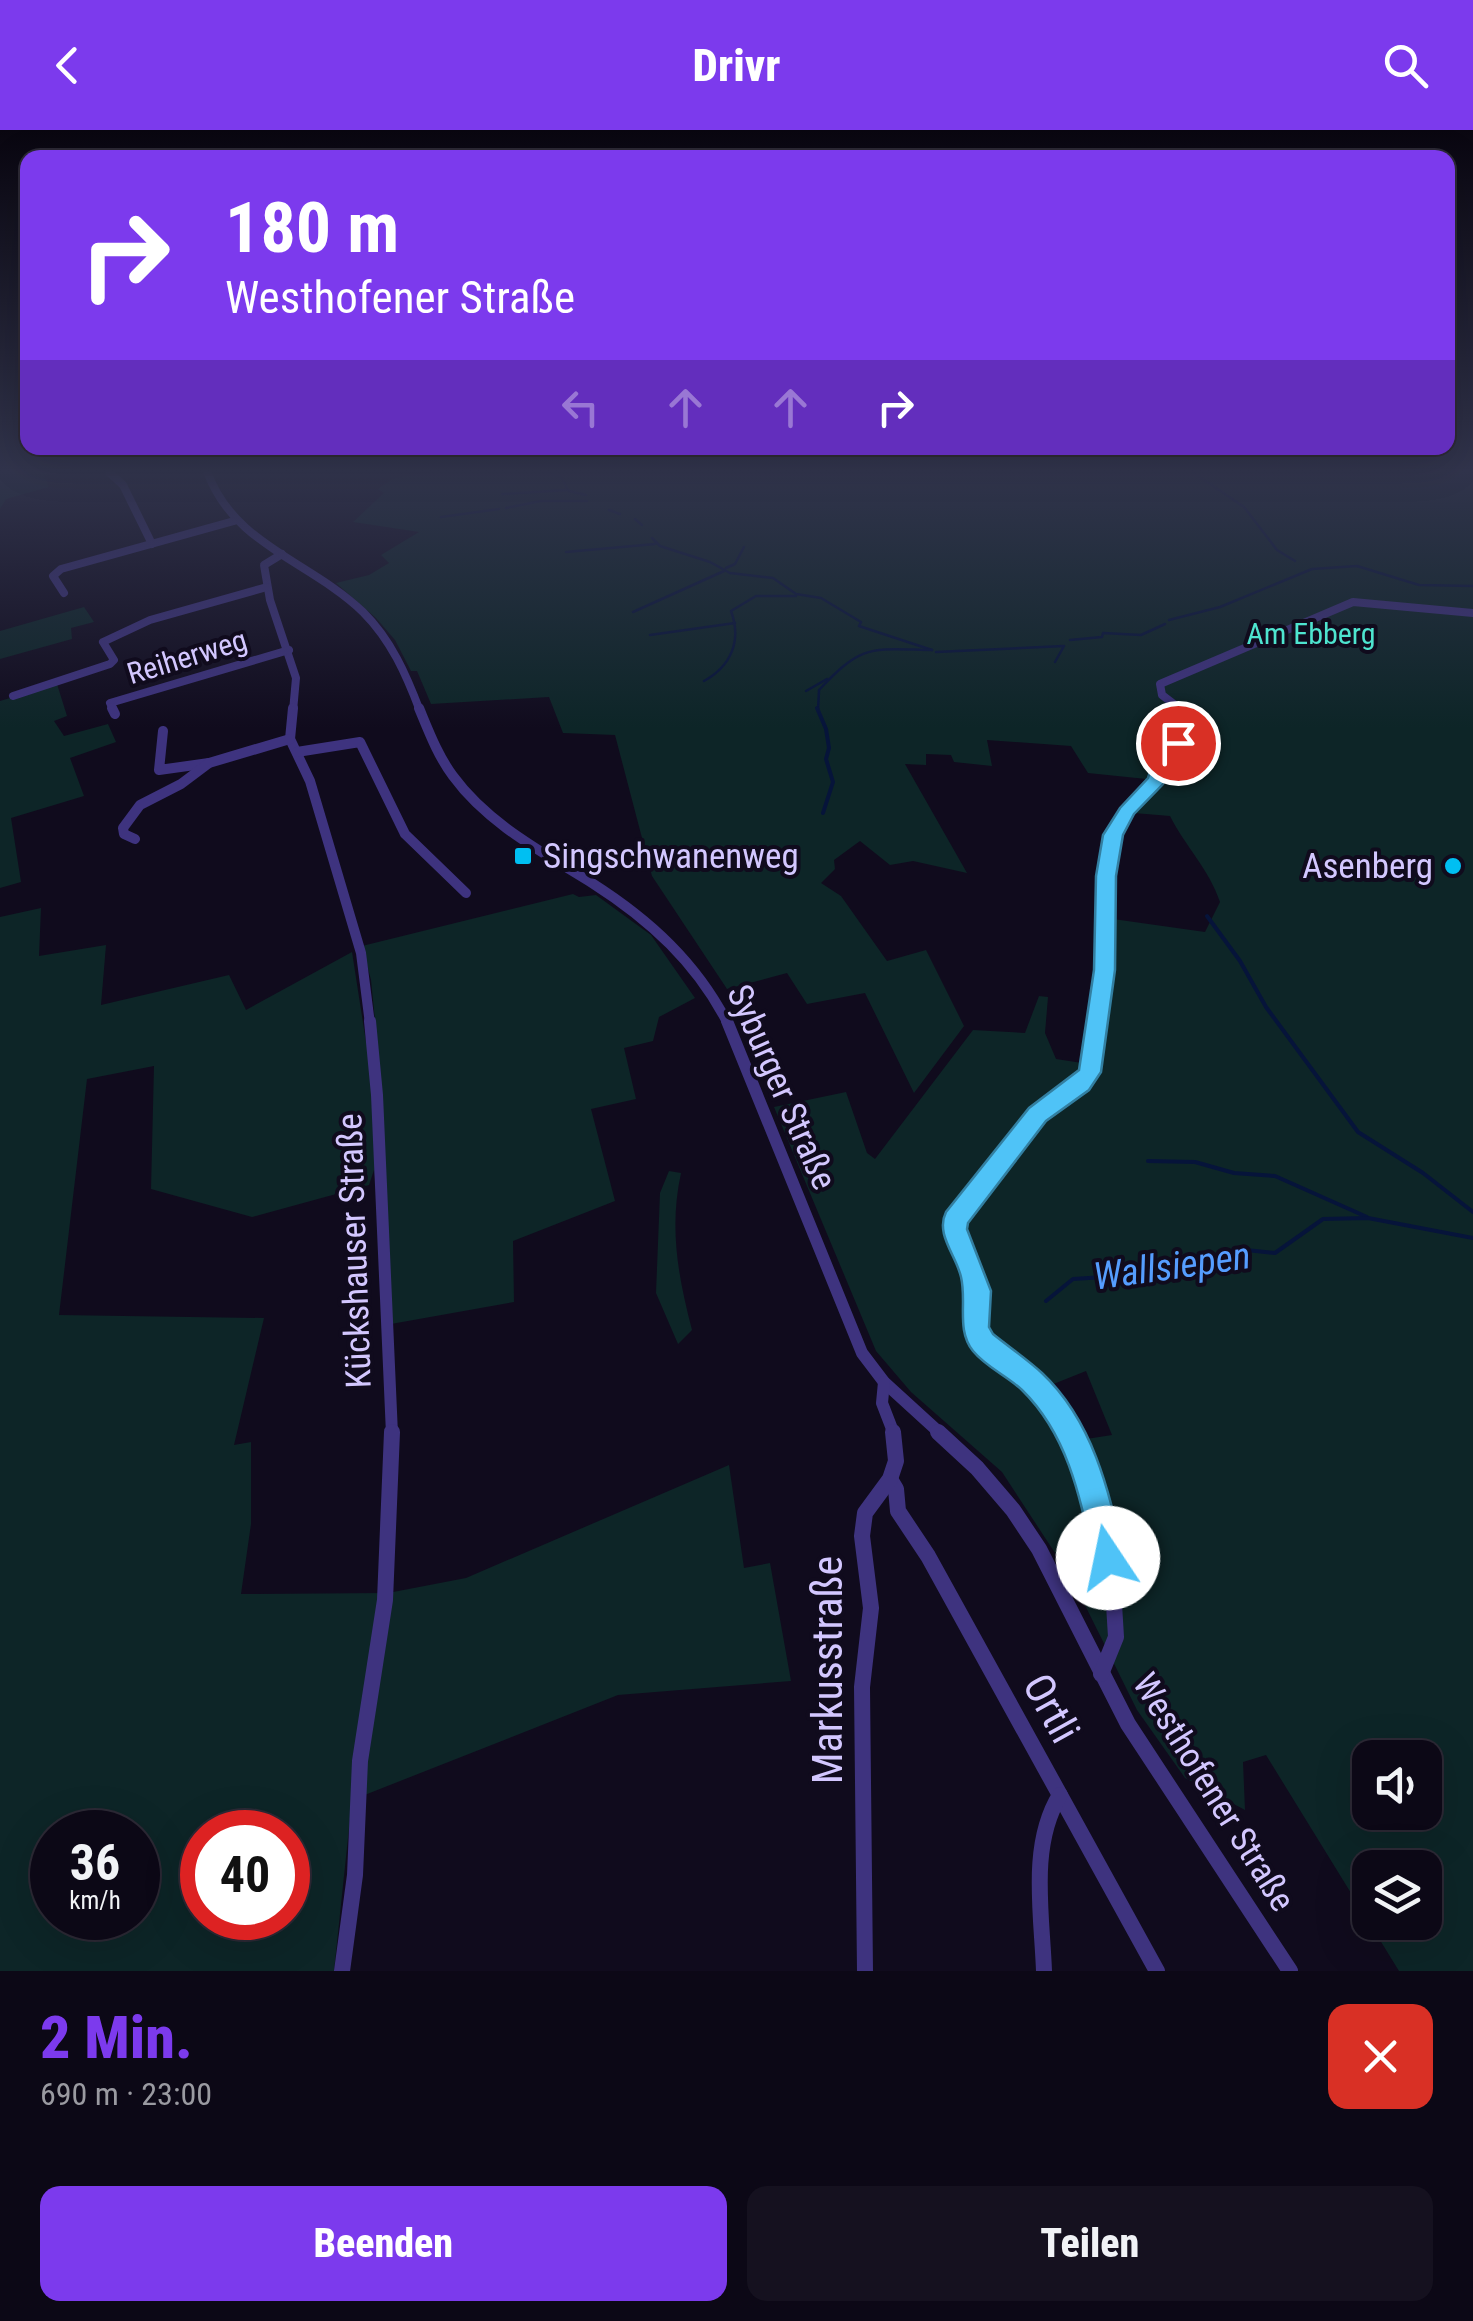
<!DOCTYPE html>
<html lang="de">
<meta charset="utf-8">
<style>
:root{--surface:#0c0816;--page:#15111f;--text:#f1f3f6;--muted:#9a9aa1;--line:#2c2935;--accent:#7c3aed}
body{margin:0;font-family:"Roboto Condensed",sans-serif;background:var(--page);color:var(--text);height:100vh;display:flex;flex-direction:column;font-size:38px;white-space:nowrap}
*{box-sizing:border-box;margin:0}
p{font-size:32px;color:var(--muted)}
.icon{flex:none;width:55px;height:55px;fill:none;stroke:currentColor;stroke-width:2;stroke-linecap:round;stroke-linejoin:round}
.map{position:relative;height:1841px;overflow:hidden}
.drawer{display:flex;flex-direction:column;background:var(--surface);flex:1}
.drawer>*{flex:none}
.banner{position:absolute;left:20px;top:20px;width:1435px;height:305px;border-radius:20px;box-shadow:0 10px 40px #0002,0 0 0 2px var(--line);background:#7c3aed;color:#fff;overflow:hidden}
.controls{position:absolute;left:1352px;top:1610px;display:grid;gap:20px}
.controls a{display:grid;place-items:center;width:90px;height:90px;border-radius:20px;background:var(--surface);box-shadow:0 10px 40px #0002,0 0 0 2px var(--line);font-size:50px}
.speed{position:absolute;left:30px;top:1680px;display:flex;gap:20px;font-size:50px;font-weight:700;text-align:center}
.speed>*{display:grid;place-content:center;width:130px;height:130px;border-radius:50%;background:var(--surface);box-shadow:0 10px 40px #0002,0 0 0 2px var(--line);line-height:1}
.speed small{font-size:25px;font-weight:400}
.speed .limit{border:15px solid #d22;background:#fff;color:#111}
.pin{position:absolute;display:grid;place-items:center;width:85px;height:85px;color:#fff;margin:-42px;border:5px solid #fff;border-radius:50%;box-shadow:0 2px 10px #0007}
.me{position:absolute;width:110px;margin:-55px;rotate:349deg;stroke-linejoin:round;filter:drop-shadow(0 0 8px #0008)}
.turn{display:flex;align-items:center;gap:35px;height:210px;padding:0 40px;font-size:45px}
.turn .icon{width:130px;height:130px;stroke-width:2.5}
.turn b{display:block;font-size:70px;line-height:85px}
.lanes{display:flex;align-items:center;height:95px;padding:0 40px;background:#0003;justify-content:center;gap:50px;direction:ltr}
.lanes .off{opacity:.35}
.round{display:grid;place-items:center;flex:none;width:105px;height:105px;border-radius:20px;background:var(--page)}
.head{display:flex;align-items:center;justify-content:space-between;height:170px;padding:0 40px}
h1{font-size:60px;font-weight:800;line-height:75px;color:var(--accent)}
.action{display:flex;gap:20px;margin-top:auto;padding:20px 40px}
.action a{flex:1;height:115px;border-radius:20px;background:var(--accent);color:#fff;font-size:40px;font-weight:800;line-height:115px;text-align:center}
.action a+a{background:var(--page);color:var(--text)}
header{display:flex;justify-content:space-between;align-items:center;height:130px;padding:0 40px;background:var(--accent);color:#fff;font-size:45px;font-weight:800}
.map>svg:first-child{display:block}
.green{fill:#0d2527;fill-rule:evenodd}
.lines{fill:none;stroke-linecap:round;stroke-linejoin:round}
.stream-far1{stroke:#06143a;stroke-width:2.5}
.stream{stroke:#06143a;stroke-width:4}
.minor-far3{stroke:#3e337f;stroke-width:8}
.minor-far2{stroke:#3e337f;stroke-width:10}
.minor-far1{stroke:#3e337f;stroke-width:12}
.minor{stroke:#3e337f;stroke-width:16}
.route{fill:#4fc3f7;stroke:#337fa1;stroke-width:2.5}
.poi-dot{fill:#00bff2;stroke:#100b1d;stroke-width:4}
.labels{text-anchor:middle;stroke-width:8;stroke-linejoin:round;paint-order:stroke}
.far-park-label{font-size:30px;fill:#4ee4cf;stroke:#100b1d}
.far-street-label{font-size:30px;fill:#d3c7ff;stroke:#100b1d}
.poi-label{font-size:35px;fill:#d3c7ff;stroke:#100b1d;text-anchor:start}
.street-label{font-size:35px;fill:#d3c7ff;stroke:#100b1d}
.water-label{font-size:38px;font-style:italic;fill:#559dff;stroke:#100b1d}
.near-street-label{font-size:42px;fill:#d3c7ff;stroke:#100b1d}
</style>
<header><svg class="icon" aria-label="back" viewBox="0 0 24 24"><path d="M15 5l-7 7 7 7"/></svg>Drivr<svg class="icon" aria-label="search" viewBox="0 0 24 24"><circle cx="10" cy="10" r="6"/><path d="M15 15l6 6"/></svg></header>
<div class="map">
<svg width="1473" height="1841" viewBox="0 0 1473 1841">
<rect width="100%" height="100%" fill="#100b1d"/>
<g class="green">
<polygon points="0,341 63,341 44,346 49,357 6,369 0,379"/>
<path d="M436 341H1473V1841H1399L1266 1625 1243 1632 1245 1680 1185 1648 1137 1580 1072 1449 1002 1342 911 1262 876 1221 774 977 846 962 867 1023 875 1029 973 900 1025 903 1039 866 1048 867 1045 903 1056 929 1095 935 1113 789 1205 802 1220 772C1209 739 1185 716 1170 686L1134 683 1156 650 1088 643 1071 616 987 610 992 636 954 632 951 625 926 624V635L905 634 967 743 913 731 890 735 860 711 834 730 835 739 821 753 841 766 887 831 926 820 964 896 914 963 865 863 807 874 787 843 727 859 652 746 615 605 563 603 549 567 431 574 417 541H411L395 510 376 488 336 453 369 445 389 433 381 425 419 402 353 392 384 363 378 359 392 349ZM1086 1241 1112 1305 1067 1312 1031 1263ZM1370 1628H1425V1682H1370ZM1370 1738H1425V1792H1370Z"/>
<polygon points="84,477 94,492 71,498 72,509 0,529 0,501"/>
<polygon points="57,554 67,586 54,591 64,606 108,594 116,612 70,628 84,666 11,688 21,752 0,758 0,571"/>
<path d="M573 764 579 767 596 765 651 805 695 868 659 887 653 911 624 918 636 969 591 979 615 1071 513 1111 514 1172 391 1194 374 1040 369 1055 252 1087 151 1059 154 936 87 949 59 1185 264 1188 234 1315 251 1312V1394L241 1464 388 1463 466 1448 729 1335 744 1438 770 1433 791 1551 618 1565 352 1670 334 1841H0V787L41 778 39 826 106 815 101 875 229 845 246 880 352 822 366 912 377 911 371 850 362 816ZM52 1702H138V1788H52ZM202 1702H288V1788H202Z"/>
<path d="M669 1041 681 1043C669 1098 678 1146 692 1200L678 1214 656 1163 660 1063Z"/>
</g>
<g class="lines">
<g class="stream-far1">
<polyline points="542,341 561,347 569,361 586,365"/>
<polyline points="1191,341 1244,377 1277,420 1295,431"/>
<polyline points="502,364 567,360"/>
<polyline points="506,378 541,371 587,371"/>
<polyline points="609,380 620,384"/>
<polyline points="441,387 499,379"/>
<polyline points="635,389 642,395"/>
<polyline points="652,408 660,416 710,432 730,443 773,448 796,464 821,468 861,492 859,496 932,520"/>
<polyline points="566,422 655,414"/>
<polyline points="726,438 735,434 744,417"/>
<polyline points="633,482 724,441"/>
<polyline points="1169,490 1220,477 1312,439 1357,436 1419,455 1473,456"/>
<polyline points="650,505 735,493"/>
<polyline points="1070,510 1102,507 1103,503 1141,505 1165,494"/>
<polyline points="936,522 1064,516 1055,532"/>
<path d="M704 551C731 536 742 511 731 481L756 466H796"/>
<polyline points="806,561 827,549"/>
<path d="M818 581 819 560C863 513 870 519 932 520"/>
</g>
<g class="stream">
<polyline points="817,578 826,599 829,618 826,629 833,652 823,683"/>
<polyline points="1207,786 1240,831 1266,877 1358,1002 1423,1043 1473,1082"/>
<polyline points="1148,1031 1195,1032 1234,1043 1275,1046 1367,1087"/>
<polyline points="1046,1171 1073,1149 1152,1144 1237,1119 1275,1123 1323,1089 1368,1088 1473,1108"/>
</g>
<g class="minor-far3">
<path d="M207 341C233 415 310 431 363 482 391 510 406 544 420 581"/>
<polyline points="110,343 123,355 152,414"/>
<polyline points="282,424 264,435 270,470 296,548 293,581"/>
<polyline points="64,463 53,446 61,439 234,391"/>
<polyline points="13,566 110,534 114,530 103,512 150,490 267,457"/>
<polyline points="114,581 110,573 289,520"/>
<polyline points="1183,581 1162,565 1160,554 1353,472 1473,483"/>
</g>
<g class="minor-far2">
<polyline points="112,578 115,584"/>
<polyline points="293,578 290,609 310,651 361,823 370,894"/>
<path d="M419 578C429 602 438 626 453 646 488 694 544 723 592 753 650 790 697 833 728 894"/>
<polyline points="163,601 159,640 209,633"/>
<polyline points="297,622 360,612 405,704 466,763"/>
<polyline points="135,709 124,704 123,698 140,675 181,654 209,633 290,609"/>
<polyline points="1097,894 1105,839 1106,746 1113,705 1127,682 1156,650 1163,627 1191,599 1186,583 1180,578"/>
</g>
<g class="minor-far1">
<polyline points="370,891 377,965 392,1304"/>
<polyline points="727,891 862,1223 884,1252 941,1304"/>
<polyline points="884,1252 882,1273 894,1304"/>
<path d="M1068 1304C1057 1283 1046 1264 1028 1248 1013 1236 990 1225 981 1208 970 1188 979 1162 972 1140 967 1123 953 1108 955 1090L1037 985 1081 954 1090 942 1097 891"/>
</g>
<g class="minor">
<polyline points="938,1302 977,1338 1013,1380 1039,1419 1128,1594 1290,1841"/>
<polyline points="1066,1302 1092,1352 1113,1458 1116,1507 1101,1544"/>
<polyline points="890,1349 896,1359 898,1381 928,1426 1157,1841"/>
<polyline points="342,1841 355,1745 360,1631 385,1470 392,1302"/>
<polyline points="865,1841 862,1557 871,1478 862,1406 865,1383 890,1349 896,1331 893,1302"/>
<path d="M1044 1841C1042 1784 1029 1715 1060 1665"/>
</g>
</g>
<linearGradient id="sky" x2="0" y2="1"><stop stop-color="#090610"/><stop offset="0.57" stop-color="#31344c"/><stop offset="1" stop-color="#31344c" stop-opacity="0"/></linearGradient>
<rect width="1473" height="598" fill="url(#sky)"/>
<path class="route" d="M1178 608 1186 613 1171 629 1163 654 1134 684 1123 705 1116 746 1115 840 1101 942 1089 960 1046 991 968 1093 967 1099 991 1161 989 1197 993 1204C1009 1217 1027 1229 1042 1243 1094 1292 1109 1362 1124 1428L1119 1439 1108 1444 1097 1439 1093 1428C1080 1367 1068 1305 1022 1260 1007 1246 986 1237 973 1221 956 1200 967 1172 961 1147 956 1125 935 1104 946 1082L1029 978 1079 940 1094 840 1096 746 1103 705 1120 678 1148 648 1156 623Z"/>
<g class="poi-dot">
<rect x="513" y="716" width="20" height="20" rx="5"/>
<circle cx="1453" cy="736" r="10"/>
</g>
<g class="labels">
<g class="far-park-label">
<text x="1311" y="514">Am Ebberg</text>
</g>
<g class="far-street-label">
<text transform="translate(187 527) rotate(-17)" y="10">Reiherweg</text>
</g>
<g class="poi-label">
<text x="543" y="738">Singschwanenweg</text>
<text x="1433" y="748" text-anchor="end">Asenberg</text>
</g>
<g class="street-label">
<text transform="translate(782 957) rotate(66)" y="12">Syburger Straße</text>
<text transform="translate(354 1121) rotate(-92)" y="12">Kückshauser Straße</text>
<text transform="translate(1214 1662) rotate(58)" y="12">Westhofener Straße</text>
</g>
<g class="water-label">
<text transform="translate(1172 1136) rotate(-8)" y="13">Wallsiepen</text>
</g>
<g class="near-street-label">
<text transform="translate(827 1540) rotate(-90)" y="15">Markusstraße</text>
<text transform="translate(1052 1578) rotate(61)" y="15">Ortli</text>
</g>
</g>
</svg>
<div class="controls">
<a><svg class="icon" aria-label="sound" viewBox="0 0 24 24"><path d="M4 9h4l5-4v14l-5-4H4zM17 9q2 3 0 6"/></svg></a>
<a><svg class="icon" aria-label="layers" viewBox="0 0 24 24"><path d="M12 4l9 5-9 5-9-5zM3 14l9 5 9-5"/></svg></a>
</div>
<div class="speed"><div>36<small>km/h</small></div><div class="limit">40</div></div>
<div class="pin" style="left:1178px;top:613px;background:#d93025"><svg class="icon" aria-label="arrive" viewBox="0 0 24 24"><path d="M6 21V4h12l-3 4 3 4H6"/></svg></div>
<svg class="me" style="left:1108px;top:1428px" viewBox="-20 -20 40 40"><circle r="19" fill="#fff"/><path d="M0-13L10 11 0 6-10 11z" fill="#4fc3f7"/></svg>
<div class="banner">
<div class="turn"><svg class="icon" aria-label="right" viewBox="0 0 24 24"><path d="M7 20v-9h11M14 6l5 5-5 5"/></svg><div><b>180 m</b>Westhofener Straße</div></div>
<div class="lanes"><svg class="icon off" aria-label="left" viewBox="0 0 24 24"><path d="M17 20v-9H6M10 6l-5 5 5 5"/></svg><svg class="icon off" aria-label="ahead" viewBox="0 0 24 24"><path d="M12 20V5M6 11l6-6 6 6"/></svg><svg class="icon off" aria-label="ahead" viewBox="0 0 24 24"><path d="M12 20V5M6 11l6-6 6 6"/></svg><svg class="icon" aria-label="right" viewBox="0 0 24 24"><path d="M7 20v-9h11M14 6l5 5-5 5"/></svg></div>
</div>
</div>
<section class="drawer">
<div class="head"><div><h1>2 Min.</h1><p>690 m · 23:00</p></div><a class="round" style="background:#d93025;color:#fff"><svg class="icon" aria-label="close" viewBox="0 0 24 24"><path d="M6 6l12 12M18 6L6 18"/></svg></a></div>
<div class="action"><a>Beenden</a><a>Teilen</a></div>
</section>
